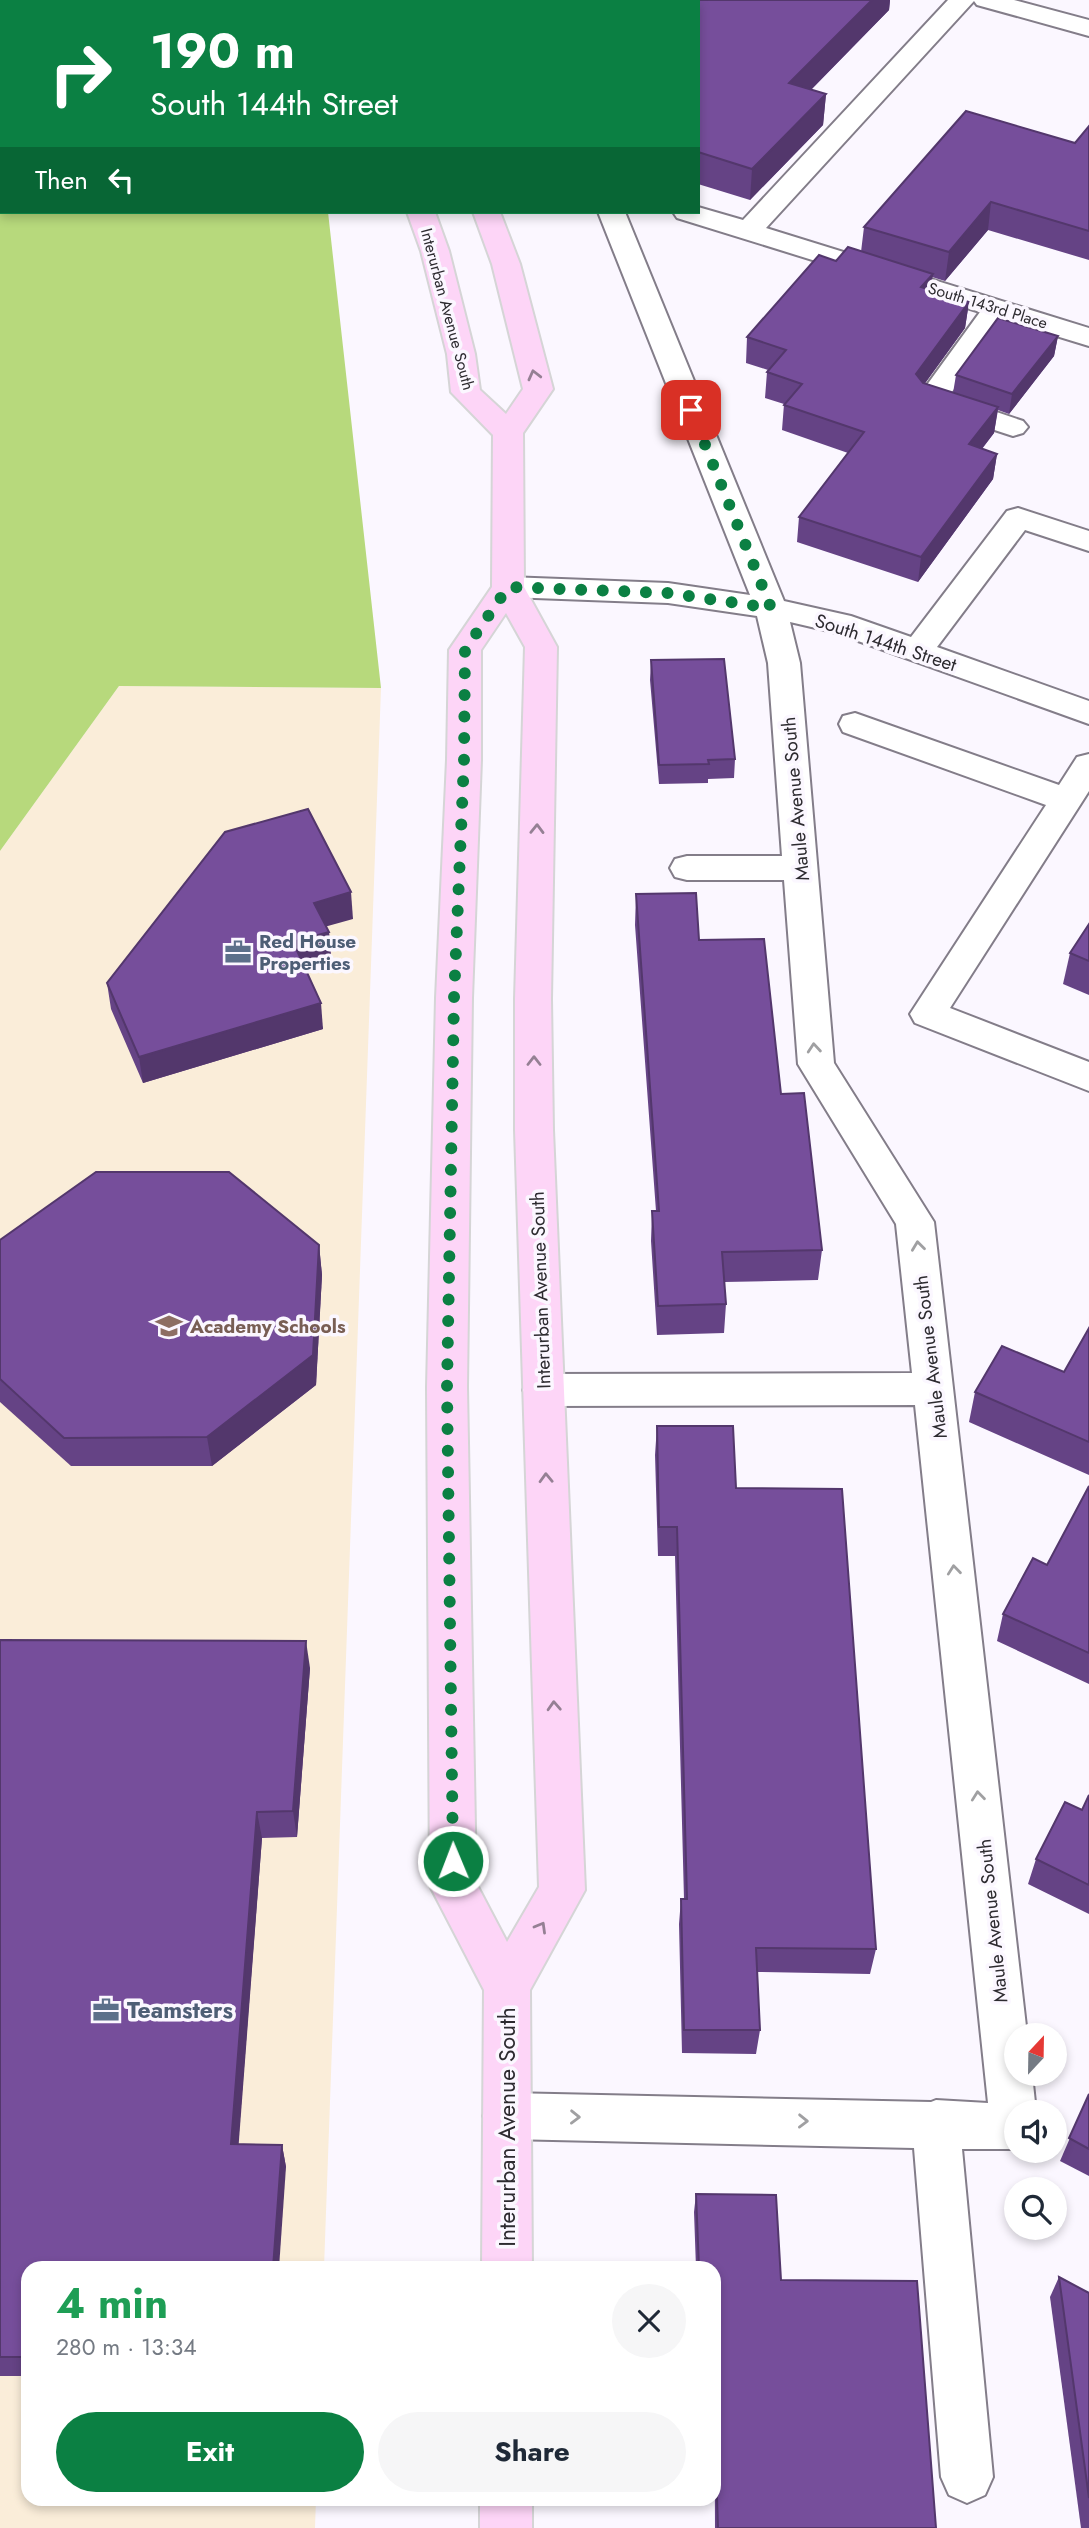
<!DOCTYPE html>
<meta charset="utf-8">
<style>
:root{--surface:#fff;--page:#f6f6f7;--text:#1f2937;--muted:#747a83;--accent:#0b8043}
body{margin:0;font-family:Jost,sans-serif;background:var(--page);color:var(--text);height:100vh;display:flex;flex-direction:column;font-size:26px;white-space:nowrap}
*{box-sizing:border-box;margin:0}
p{font-size:23px;color:var(--muted)}
.icon{flex:none;width:38px;height:38px;fill:none;stroke:currentColor;stroke-width:2;stroke-linecap:round;stroke-linejoin:round}
.map{position:relative;flex:1;overflow:hidden}
.side{position:absolute;left:21px;top:2261px;width:700px;height:245px;display:flex;flex-direction:column;background:var(--surface);border-radius:21px;box-shadow:0 4px 10px #0003}
.side>*{flex:none}
.top-card{position:absolute;left:0px;top:0px;width:700px;height:214px;box-shadow:0 4px 10px #0003;background:#0b8043;color:#fff;overflow:hidden}
.needle{width:46px;rotate:22deg}
.controls{position:absolute;left:1004px;top:2023px;display:grid;gap:14px}
.controls a{display:grid;place-items:center;width:63px;height:63px;border-radius:50%;background:var(--surface);box-shadow:0 4px 10px #0003;font-size:35px}
.pin{position:absolute;display:grid;place-items:center;width:60px;height:60px;color:#fff;margin:-30px;border-radius:14px;box-shadow:0 4px 10px #0006}
.me{position:absolute;width:77px;margin:-38px;rotate:359deg;stroke-linejoin:round;filter:drop-shadow(0 0 5px #0008)}
.turn{display:flex;align-items:center;gap:24px;height:147px;padding:0 35px;font-size:32px}
.turn .icon{width:91px;height:91px;stroke-width:2.5}
.turn b{display:block;font-size:49px;line-height:60px}
.then{display:flex;align-items:center;height:66px;padding:0 35px;background:#0003;gap:14px;font-size:26px}
.round{display:grid;place-items:center;flex:none;width:74px;height:74px;border-radius:37px;background:var(--page)}
.headline{display:flex;align-items:center;justify-content:space-between;height:119px;padding:0 35px}
h1{font-size:42px;font-weight:700;line-height:52px;color:#1e9e55}
.button{display:flex;gap:14px;margin-top:auto;padding:14px 35px}
.button a{flex:1;height:80px;border-radius:42px;background:var(--accent);color:#fff;font-size:28px;font-weight:700;line-height:80px;text-align:center}
.button a+a{background:var(--page);color:var(--text)}
.map>svg:first-child{display:block}
.commercial{fill:#faedd9}
.forest{fill:#b7d97c}
.lines{fill:none;stroke-linecap:round;stroke-linejoin:round}
.minor-casing{stroke:#837d89;stroke-width:4}
.major-casing{stroke:#d5d5d6;stroke-width:4}
.minor{fill:#fff;fill-rule:evenodd}
.major{fill:#fdd5f7;fill-rule:evenodd}
.wall{fill:#654385}
.shaded-wall{fill:#53376c}
.building{fill:#764e9b;stroke:#53376c;stroke-width:2}
.oneway{stroke:#958094}
.oneway2{stroke:#a0a0a2}
.route{stroke:#0b8043;stroke-width:12;stroke-dasharray:0 21.6}
.labels{text-anchor:middle;stroke-width:7;stroke-linejoin:round;paint-order:stroke}
.far-street-label{font-size:16px;fill:#2d2b30;stroke:#fbf7ff}
.street-label{font-size:19px;fill:#2d2b30;stroke:#fbf7ff}
.service-label{font-size:19px;font-weight:bold;fill:#4e5e75;stroke:#fbf7ff;text-anchor:start}
.education-label{font-size:19px;font-weight:bold;fill:#785e54;stroke:#fbf7ff;text-anchor:start}
.near-service-label{font-size:23px;font-weight:bold;fill:#4e5e75;stroke:#fbf7ff;text-anchor:start}
.near-street-label{font-size:23px;fill:#2d2b30;stroke:#fbf7ff}
</style>
<div class="map">
<svg width="1089" height="2528" viewBox="0 0 1089 2528">
<rect width="100%" height="100%" fill="#fbf7ff"/>
<polygon class="commercial" points="119,686 381,688 324,2268 28,2268 28,2499 316,2499 315,2528 0,2528 0,851"/>
<polygon class="forest" points="0,0 108,2 2,2 2,212 328,212 381,688 119,686 0,851"/>
<g class="lines">
<g class="minor-casing">
<g id="minor">
<rect x="467" y="0" width="26" height="2"/>
<polygon points="948,0 1014,0 1089,20 1089,36 977,5 974,1 766,228 1089,328 1089,346 1004,320 949,396 1023,421 1028,427 1023,433 1013,436 921,406 916,400 980,312 677,218 673,212 698,212 698,207 743,220"/>
<polygon points="598,212 625,212 784,601 851,616 911,637 1007,511 1018,508 1089,531 1089,551 1025,530 937,647 1089,701 1089,724 833,632 790,622 800,663 834,1063 934,1222 1027,2035 1017,2035 1017,2074 1032,2074 1036,2112 1017,2112 1017,2149 962,2149 993,2477 985,2495 967,2503 949,2495 941,2477 914,2148 507,2139 490,2132 483,2116 490,2100 507,2093 931,2102 936,2100 988,2103 915,1405 543,1406 529,1401 523,1390 529,1379 543,1374 912,1373 896,1224 798,1064 784,880 687,880 675,877 670,868 675,859 687,856 782,856 768,663 757,616 668,603 508,597 497,594 492,587 497,580 508,577 668,583 750,595"/>
<polygon points="855,713 1059,785 1077,757 1089,754 1089,791 950,1008 1089,1062 1089,1091 915,1023 910,1014 1046,805 843,732 839,724 843,716"/>
</g>
</g>
<g class="major-casing">
<g id="major">
<polygon points="336,0 362,0 362,2 337,2"/>
<path d="M407 212H435L449 251 475 354 480 390 506 414 523 389 492 264 473 212H500L520 264 553 389 523 433 524 587 557 647 551 999 553 1130 585 1890 530 1990 532 2268H482L484 1990 430 1886 427 1387 436 998 447 760 449 650 492 587 493 435 451 392 447 354 421 251ZM506 613 525 647 515 999V1130L539 1887 507 1942 476 1883 467 1387 472 998 481 760V650Z"/>
<rect x="480" y="2499" width="52" height="29"/>
</g>
</g>
<use href="#minor" class="minor"/>
<use href="#major" class="major"/>
</g>
<g class="wall">
<polygon points="529,0 890,0 889,10 811,90 826,94 823,125 750,200 698,184 698,2 530,2"/>
<polygon points="1089,126 1089,260 988,230 945,281 932,277 931,290 969,302 965,328 925,383 953,393 956,375 1058,336 1054,356 1009,414 998,410 994,433 982,449 997,454 993,479 918,582 797,542 799,517 848,453 782,430 784,404 765,398 767,372 768,370 746,363 747,337 836,261 861,252 864,227 1075,143"/>
<polygon points="651,660 735,759 734,778 708,779 708,783 659,784 650,680"/>
<polygon points="636,894 699,940 781,1094 822,1250 818,1280 724,1282 726,1304 724,1333 657,1335 651,1241 652,1211 656,1211 635,925"/>
<polygon points="353,919 326,926 329,932 331,958 304,966 323,1029 143,1083 111,1009 107,983"/>
<polygon points="1089,924 1089,995 1063,984 1070,953"/>
<polygon points="0,1240 319,1245 322,1275 316,1385 212,1466 71,1466 0,1402"/>
<polygon points="1089,1328 1089,1475 969,1422 975,1392 1064,1372"/>
<polygon points="657,1426 736,1488 876,1949 870,1974 757,1972 760,2030 756,2054 682,2053 679,1924 681,1899 684,1899 675,1556 658,1556 655,1455"/>
<polygon points="1089,1486 1089,1684 997,1641 1003,1614 1047,1565"/>
<polygon points="0,1640 310,1668 297,1837 262,1838 238,2144 282,2145 286,2167 28,2268 28,2376 0,2376"/>
<polygon points="1089,1795 1089,1914 1028,1884 1036,1859 1082,1810"/>
<polygon points="1089,2094 1089,2176 1060,2161"/>
<polygon points="696,2194 781,2280 936,2528 715,2528 714,2268 696,2268 694,2212"/>
<polygon points="1059,2277 1089,2293 1089,2528 1081,2528 1050,2297"/>
</g>
<g class="shaded-wall">
<polygon points="872,0 890,0 889,10 787,114 789,83"/>
<polygon points="826,94 823,125 750,200 752,169"/>
<polygon points="991,202 988,230 945,281 949,252"/>
<polygon points="933,274 930,299 921,287"/>
<polygon points="969,302 965,328 913,400 916,374"/>
<polygon points="1058,336 1054,356 1009,414 1012,394"/>
<polygon points="998,407 994,433 965,470 969,444"/>
<polygon points="997,454 993,479 918,582 921,557"/>
<polygon points="351,892 353,919 317,929 314,903"/>
<polygon points="329,932 331,958 296,968 293,942"/>
<polygon points="321,1003 323,1029 143,1083 139,1057"/>
<polygon points="319,1245 322,1275 316,1385 212,1466 207,1437"/>
<polygon points="306,1641 310,1668 297,1837 293,1811"/>
<polygon points="257,1812 262,1838 237,2166 231,2144"/>
<polygon points="282,2145 286,2167 279,2268 273,2268"/>
</g>
<g class="building">
<polygon points="545,0 872,0 789,83 826,94 752,169 698,152 698,2 546,2"/>
<polygon points="966,111 1075,143 1089,126 1089,231 991,202 949,252 864,227"/>
<polygon points="848,247 933,274 921,287 969,302 916,374 923,383 998,407 969,444 997,454 921,557 799,517 864,432 784,405 802,384 767,372 786,350 747,337 819,255 836,261"/>
<polygon points="998,318 1058,336 1012,394 956,375"/>
<polygon points="724,659 735,759 708,760 709,764 659,765 651,660"/>
<polygon points="308,809 351,892 314,903 329,932 293,942 321,1003 139,1057 107,983 225,832"/>
<polygon points="696,893 699,940 764,939 781,1094 804,1093 822,1250 722,1252 726,1304 658,1306 652,1211 659,1211 636,894"/>
<polygon points="1089,924 1089,961 1070,953"/>
<polygon points="96,1172 229,1172 319,1245 313,1355 207,1437 64,1438 0,1379 0,1240"/>
<polygon points="1089,1328 1089,1442 975,1392 1002,1346 1064,1372"/>
<polygon points="657,1426 733,1426 736,1488 842,1489 876,1949 756,1948 760,2030 684,2030 681,1899 687,1899 677,1527 659,1527"/>
<polygon points="1089,1486 1089,1653 1003,1614 1033,1558 1047,1565"/>
<polygon points="0,1640 306,1641 293,1811 257,1812 231,2144 282,2145 273,2268 28,2268 28,2357 0,2357"/>
<polygon points="1089,1795 1089,1885 1036,1859 1065,1802 1082,1810"/>
<polygon points="1089,2094 1089,2149 1069,2138"/>
<polygon points="696,2194 776,2195 781,2280 917,2281 936,2528 718,2528 714,2402 714,2268 699,2268"/>
<polygon points="1059,2277 1089,2293 1089,2498"/>
</g>
<defs><path id="oneway-chevron" d="M-2-3.5L2.5 0L-2 3.5" fill="none" stroke-width="1.6" stroke-linecap="round" stroke-linejoin="round" transform="scale(1.75)"/></defs>
<g class="oneway">
<use href="#oneway-chevron" transform="translate(534 375) rotate(-104)"/>
<use href="#oneway-chevron" transform="translate(537 829) rotate(-89)"/>
<use href="#oneway-chevron" transform="translate(534 1061) rotate(-90)"/>
<use href="#oneway-chevron" transform="translate(546 1478) rotate(-92)"/>
<use href="#oneway-chevron" transform="translate(554 1706) rotate(-93)"/>
<use href="#oneway-chevron" transform="translate(541 1927) rotate(-60)"/>
</g>
<g class="oneway2">
<use href="#oneway-chevron" transform="translate(814 1048) rotate(-95)"/>
<use href="#oneway-chevron" transform="translate(918 1246) rotate(-97)"/>
<use href="#oneway-chevron" transform="translate(954 1570) rotate(-96)"/>
<use href="#oneway-chevron" transform="translate(978 1796) rotate(-96)"/>
<use href="#oneway-chevron" transform="translate(575 2117) rotate(1)"/>
<use href="#oneway-chevron" transform="translate(803 2121) rotate(1)"/>
</g>
<g class="lines">
<polyline class="route" points="453,1861 447,1387 454,998 464,760 465,650 508,587 668,593 771,608 691,410"/>
</g>
<defs>
<g id="office-bare" transform="scale(2.1)"><path d="M-6-3h4V-5.5h4V-3h4V5H-6ZM-1-4.5V-3h2v-1.5ZM-6 0V1H6V0Z" fill="#5c6f8a" stroke="#fbf7ff" stroke-width="2.5" paint-order="stroke"/></g>
<g id="school-bare" transform="scale(2.1)"><path d="M0-5L7-2L0 1L-7-2ZM-4 1L0 2.5L4 1V4Q0 6-4 4Z" fill="#8d6e63" stroke="#fbf7ff" stroke-width="2.5" paint-order="stroke"/></g>
</defs>
<g fill-rule="evenodd">
<use href="#office-bare" x="238" y="952"/>
<use href="#school-bare" x="169" y="1326"/>
<use href="#office-bare" x="106" y="2010"/>
</g>
<g class="labels">
<g class="far-street-label">
<text transform="translate(988 305) rotate(17)" y="6">South 143rd Place</text>
<text transform="translate(448 309) rotate(75)" y="6">Interurban Avenue South</text>
</g>
<g class="street-label">
<text transform="translate(886 642) rotate(18)" y="7">South 144th Street</text>
<text transform="translate(795 799) rotate(-95)" y="7">Maule Avenue South</text>
<text transform="translate(540 1290) rotate(-92)" y="7">Interurban Avenue South</text>
<text transform="translate(930 1357) rotate(-97)" y="7">Maule Avenue South</text>
<text transform="translate(992 1921) rotate(-96)" y="7">Maule Avenue South</text>
</g>
<g class="service-label">
<text x="259" y="948">Red House<tspan x="259" dy="22">Properties</tspan></text>
</g>
<g class="education-label">
<text x="190" y="1333">Academy Schools</text>
</g>
<g class="near-service-label">
<text x="127" y="2018">Teamsters</text>
</g>
<g class="near-street-label">
<text transform="translate(507 2127) rotate(-90)" y="8">Interurban Avenue South</text>
</g>
</g>
</svg>
<div class="controls">
<a><svg class="needle" viewBox="-14 -14 28 28"><path d="M0-13l5 13h-10z" fill="#e53935"/><path d="M0 13l5-13h-10z" fill="#747a83"/></svg></a>
<a><svg class="icon" aria-label="sound" viewBox="0 0 24 24"><path d="M4 9h4l5-4v14l-5-4H4zM17 9q2 3 0 6"/></svg></a>
<a><svg class="icon" aria-label="search" viewBox="0 0 24 24"><circle cx="10" cy="10" r="6"/><path d="M15 15l6 6"/></svg></a>
</div>
<div class="pin" style="left:691px;top:410px;background:#d93025"><svg class="icon" aria-label="arrive" viewBox="0 0 24 24"><path d="M6 21V4h12l-3 4 3 4H6"/></svg></div>
<svg class="me" style="left:453px;top:1861px" viewBox="-20 -20 40 40"><circle r="17" fill="#0b8043" stroke="#fff" stroke-width="3"/><path d="M0-11L8 9 0 5-8 9z" fill="#fff"/></svg>
<div class="top-card">
<div class="turn"><svg class="icon" aria-label="right" viewBox="0 0 24 24"><path d="M7 20v-9h11M14 6l5 5-5 5"/></svg><div><b>190 m</b>South 144th Street</div></div>
<div class="then">Then<svg class="icon" aria-label="left" viewBox="0 0 24 24"><path d="M17 20v-9H6M10 6l-5 5 5 5"/></svg></div>
</div>
<section class="side">
<div class="headline"><div><h1>4 min</h1><p>280 m · 13:34</p></div><a class="round"><svg class="icon" aria-label="close" viewBox="0 0 24 24"><path d="M6 6l12 12M18 6L6 18"/></svg></a></div>
<div class="button"><a>Exit</a><a>Share</a></div>
</section>
</div>
